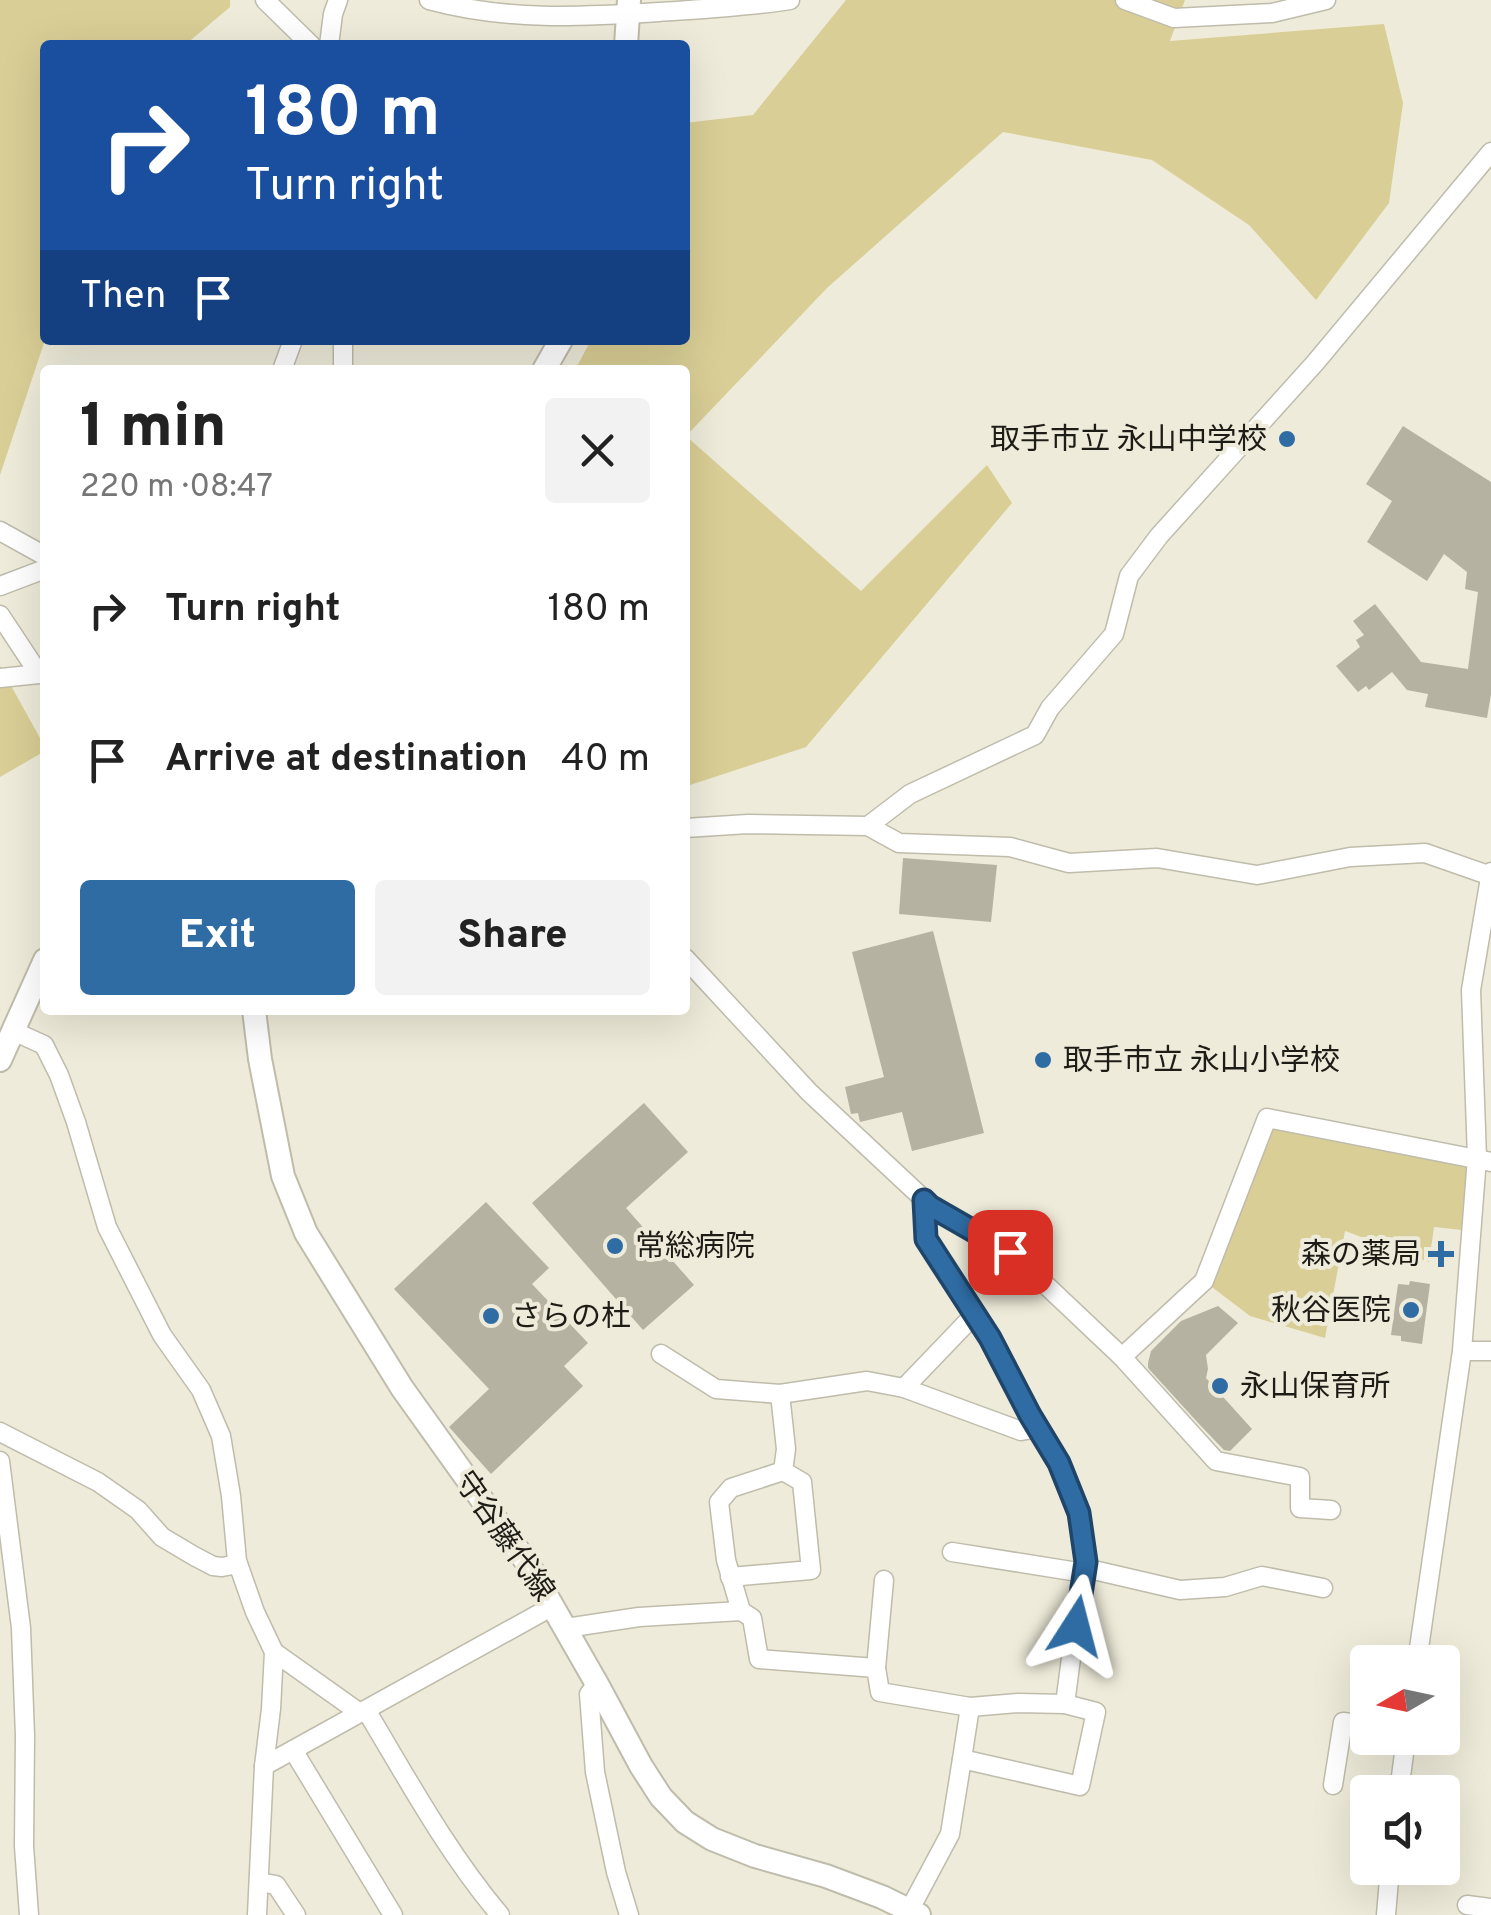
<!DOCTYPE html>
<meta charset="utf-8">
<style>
:root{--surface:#fff;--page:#f2f2f2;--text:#222;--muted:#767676;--accent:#2f6ca3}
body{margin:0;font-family:Overpass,"Noto Sans JP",sans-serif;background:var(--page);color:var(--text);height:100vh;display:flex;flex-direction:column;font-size:38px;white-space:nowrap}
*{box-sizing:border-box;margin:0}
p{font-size:32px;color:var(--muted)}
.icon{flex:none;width:55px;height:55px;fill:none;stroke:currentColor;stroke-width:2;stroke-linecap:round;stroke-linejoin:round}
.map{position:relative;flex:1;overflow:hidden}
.panel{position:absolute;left:40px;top:365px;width:650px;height:650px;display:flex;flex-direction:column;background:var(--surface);border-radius:10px;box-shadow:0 10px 40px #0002}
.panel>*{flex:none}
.top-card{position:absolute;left:40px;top:40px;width:650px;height:305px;border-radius:10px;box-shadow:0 10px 40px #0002;background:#1a4fa0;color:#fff;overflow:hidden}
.needle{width:65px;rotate:261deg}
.controls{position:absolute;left:1350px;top:1645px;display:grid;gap:20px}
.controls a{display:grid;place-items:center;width:110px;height:110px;border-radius:10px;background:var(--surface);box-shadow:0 10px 40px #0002;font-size:50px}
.pin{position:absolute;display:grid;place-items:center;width:85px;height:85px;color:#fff;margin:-42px;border-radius:20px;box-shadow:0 5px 15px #0006}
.me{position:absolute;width:110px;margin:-55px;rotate:9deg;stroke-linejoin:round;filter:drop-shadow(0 0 8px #0008)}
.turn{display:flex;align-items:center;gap:35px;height:210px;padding:0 40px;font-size:45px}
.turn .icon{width:130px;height:130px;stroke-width:2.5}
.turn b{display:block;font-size:70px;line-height:85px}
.then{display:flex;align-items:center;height:95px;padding:0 40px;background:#0003;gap:20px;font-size:38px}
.round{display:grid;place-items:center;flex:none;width:105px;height:105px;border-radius:10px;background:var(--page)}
.overview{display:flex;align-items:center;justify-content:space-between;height:170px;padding:0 40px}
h1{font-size:60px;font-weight:800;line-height:75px}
.primary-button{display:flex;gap:20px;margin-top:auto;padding:20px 40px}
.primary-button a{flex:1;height:115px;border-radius:10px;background:var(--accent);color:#fff;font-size:40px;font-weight:800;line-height:115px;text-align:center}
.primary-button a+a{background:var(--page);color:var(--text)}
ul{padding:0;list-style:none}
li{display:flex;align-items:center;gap:30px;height:150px;padding:0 40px}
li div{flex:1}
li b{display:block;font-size:38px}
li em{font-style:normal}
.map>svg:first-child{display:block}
.green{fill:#d9ce95}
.building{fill:#b5b2a2}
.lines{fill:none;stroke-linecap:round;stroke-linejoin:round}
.minor-casing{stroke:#bfbcac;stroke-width:21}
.major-casing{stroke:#bfbcac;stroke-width:26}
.minor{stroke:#fff;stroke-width:18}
.major{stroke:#fff;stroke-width:22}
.route-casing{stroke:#1f466a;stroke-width:25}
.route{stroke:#2f6ca3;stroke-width:18}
.poi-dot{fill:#2f6ca3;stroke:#eeebda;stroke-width:4}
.labels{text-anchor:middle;stroke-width:8;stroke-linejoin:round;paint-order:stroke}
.poi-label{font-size:30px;fill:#1d1c16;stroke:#eeebda;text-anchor:start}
.street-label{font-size:30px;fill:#1d1c16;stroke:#eeebda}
</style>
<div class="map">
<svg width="1491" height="1915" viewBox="0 0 1491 1915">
<rect width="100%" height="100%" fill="#eeebda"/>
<g class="green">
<polygon points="0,0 230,0 230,7 185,45 45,45 45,340 0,475"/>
<polygon points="846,0 1185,0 1170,41 1384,24 1403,103 1389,203 1316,300 1249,225 1152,160 1003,132 827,288 686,436 861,591 987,465 1012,503 806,747 687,786 685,784 685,370 575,370 591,340 685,340 685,123 753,115"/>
<polygon points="0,666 45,747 45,751 0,777"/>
<polygon points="1267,1118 1477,1158 1471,1231 1434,1227 1429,1262 1345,1231 1325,1338 1250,1316 1204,1281"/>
</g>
<g class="building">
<polygon points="1403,426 1491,482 1491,694 1487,718 1425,707 1428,694 1407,690 1392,672 1369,690 1366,686 1358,692 1336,666 1360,647 1356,640 1364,635 1353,621 1375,604 1421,662 1468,669 1478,592 1465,589 1467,572 1444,554 1427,581 1367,542 1392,501 1366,484"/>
<polygon points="903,858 997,865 991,922 899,914"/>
<polygon points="933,931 984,1133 912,1151 902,1112 860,1122 858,1113 851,1114 845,1087 884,1077 852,952"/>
<polygon points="644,1103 688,1152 626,1208 694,1285 643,1330 532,1203"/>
<polygon points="486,1202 549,1268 532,1284 588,1343 564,1366 583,1386 491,1474 449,1427 489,1389 394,1289"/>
<polygon points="1410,1281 1430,1284 1422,1344 1401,1341 1401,1336 1391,1335 1398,1284 1409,1285"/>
<polygon points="1218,1306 1238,1323 1206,1355 1208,1369 1206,1378 1252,1429 1230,1451 1224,1450 1200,1425 1148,1368 1148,1363 1151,1351 1181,1321"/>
</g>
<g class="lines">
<g class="minor-casing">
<g id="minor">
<polyline points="265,0 311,45"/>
<path d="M429 0C507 21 579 17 659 12 703 9 746 7 790 0"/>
<polyline points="1125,0 1174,18 1272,13 1326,0"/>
<polyline points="329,45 333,14 338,0"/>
<polyline points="343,340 343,370"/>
<polyline points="282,370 293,340"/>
<polyline points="0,531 45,556"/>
<polyline points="0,586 45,569"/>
<polyline points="0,615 39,674 0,678"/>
<polyline points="868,826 910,794 1035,735 1050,708 1114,634 1129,576 1159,536 1315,363 1491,152"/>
<polyline points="685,828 748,824 868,826 899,843 1010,847 1069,863 1157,858 1257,875 1350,857 1425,853 1491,876"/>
<polyline points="685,958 809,1092 930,1205 1011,1252 1122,1357 1204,1281 1267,1118 1491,1162"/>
<polyline points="13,1031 44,1045 59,1075 76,1122 107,1227 162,1335 201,1390 221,1436 231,1496 237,1561 255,1612 274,1652 271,1709 264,1766"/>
<polyline points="974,1315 904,1388 1021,1431 1038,1428"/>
<polyline points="1471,1351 1491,1351"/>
<polyline points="661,1354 716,1389 780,1394 867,1381 904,1388"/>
<polyline points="1122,1357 1216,1461 1300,1477 1300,1508 1331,1510"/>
<polyline points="0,1432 98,1482 138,1510 162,1537 194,1556 213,1566 222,1567 238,1564"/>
<polyline points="0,1461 21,1628 25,1736 24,1846 29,1915"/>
<polyline points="952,1552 1084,1573"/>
<polyline points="1085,1568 1180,1590 1225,1587 1262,1576 1323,1588"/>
<polyline points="730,1577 811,1570 802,1482 783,1471"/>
<polyline points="741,1611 726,1560 719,1502 731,1488 783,1471 786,1449 780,1394"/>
<polyline points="566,1628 639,1617 741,1611 752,1618 759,1659 876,1668 880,1692 970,1707 962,1759"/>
<polyline points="274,1652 360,1713"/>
<polyline points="1417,1662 1462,1351 1477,1158 1471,990 1491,872"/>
<polyline points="876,1668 884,1580"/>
<polyline points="597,1684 589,1694 595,1772 616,1872 629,1915"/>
<polyline points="970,1707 1018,1703 1065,1704"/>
<path d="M366 1710C408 1780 447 1852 500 1915"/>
<polyline points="293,1750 393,1915"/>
<polyline points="1333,1785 1343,1722 1368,1725"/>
<polyline points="1399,1792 1406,1738"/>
<polyline points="259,1882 276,1885 296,1915"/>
<polyline points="1467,1905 1491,1908"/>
<polyline points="910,1909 950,1834 962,1759 1080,1786 1096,1712 1065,1704 1079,1597 1086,1562 1079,1513 1059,1463 1030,1415 990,1338 926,1239 924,1200"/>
<polyline points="257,1915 264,1766 553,1606"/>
<polyline points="1386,1915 1390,1868"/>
</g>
</g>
<g class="major-casing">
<g id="major">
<polyline points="626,45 629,0"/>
<polyline points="544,370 561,340"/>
<polyline points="254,1010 260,1059 283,1176 306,1233 402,1388 530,1567 597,1684 641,1766 661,1797 685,1822 712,1839 755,1856 826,1876 882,1897 919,1915"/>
<polyline points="0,1060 45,960"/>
</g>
</g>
<use href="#minor" class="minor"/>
<use href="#major" class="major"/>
</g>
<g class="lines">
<g class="route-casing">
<polyline id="route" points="1010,1252 930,1206 924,1200 926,1239 990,1338 1030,1415 1059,1463 1079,1513 1086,1562 1076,1626"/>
</g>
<use href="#route" class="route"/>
</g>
<g class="poi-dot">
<circle cx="1287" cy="439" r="10"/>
<circle cx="1043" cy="1060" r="10"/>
<circle cx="615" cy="1246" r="10"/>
<path d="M1436 1239h10v10h10v10h-10v10h-10v-10h-10v-10h10z"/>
<circle cx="1411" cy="1310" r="10"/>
<circle cx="491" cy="1316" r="10"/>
<circle cx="1220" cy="1386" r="10"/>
</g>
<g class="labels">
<g class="poi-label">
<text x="1267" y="449" text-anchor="end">取手市立 永山中学校</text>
<text x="1063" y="1070">取手市立 永山小学校</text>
<text x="635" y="1256">常総病院</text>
<text x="1421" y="1264" text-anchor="end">森の薬局</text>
<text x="1391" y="1320" text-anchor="end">秋谷医院</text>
<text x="511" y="1326">さらの杜</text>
<text x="1240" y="1396">永山保育所</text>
</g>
<g class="street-label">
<text transform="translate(505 1536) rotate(55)" y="10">守谷藤代線</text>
</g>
</g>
</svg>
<div class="controls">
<a><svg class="needle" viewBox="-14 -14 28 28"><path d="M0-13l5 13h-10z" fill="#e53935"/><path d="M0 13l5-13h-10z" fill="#767676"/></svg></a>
<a><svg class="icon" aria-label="sound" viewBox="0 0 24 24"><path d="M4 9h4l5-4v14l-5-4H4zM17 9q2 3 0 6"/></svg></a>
</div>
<div class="pin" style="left:1010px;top:1252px;background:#d93025"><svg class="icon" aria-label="arrive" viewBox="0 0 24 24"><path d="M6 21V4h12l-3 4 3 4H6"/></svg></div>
<svg class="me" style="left:1076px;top:1626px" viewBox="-20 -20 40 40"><path d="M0-17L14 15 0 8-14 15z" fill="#2f6ca3" stroke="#fff" stroke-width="4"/></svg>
<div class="top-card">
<div class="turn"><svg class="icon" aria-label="right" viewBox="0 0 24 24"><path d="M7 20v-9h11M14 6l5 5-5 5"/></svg><div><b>180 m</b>Turn right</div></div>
<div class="then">Then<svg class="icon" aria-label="arrive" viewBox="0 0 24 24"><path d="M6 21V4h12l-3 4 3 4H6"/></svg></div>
</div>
<section class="panel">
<div class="overview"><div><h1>1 min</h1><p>220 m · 08:47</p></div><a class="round"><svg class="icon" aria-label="close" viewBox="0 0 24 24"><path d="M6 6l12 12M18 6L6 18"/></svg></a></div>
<ul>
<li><svg class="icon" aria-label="right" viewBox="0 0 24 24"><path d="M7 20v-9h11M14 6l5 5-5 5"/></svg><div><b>Turn right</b></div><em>180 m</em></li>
<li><svg class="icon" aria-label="arrive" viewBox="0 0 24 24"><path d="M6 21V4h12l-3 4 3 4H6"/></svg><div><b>Arrive at destination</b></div><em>40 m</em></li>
</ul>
<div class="primary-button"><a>Exit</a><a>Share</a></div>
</section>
</div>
